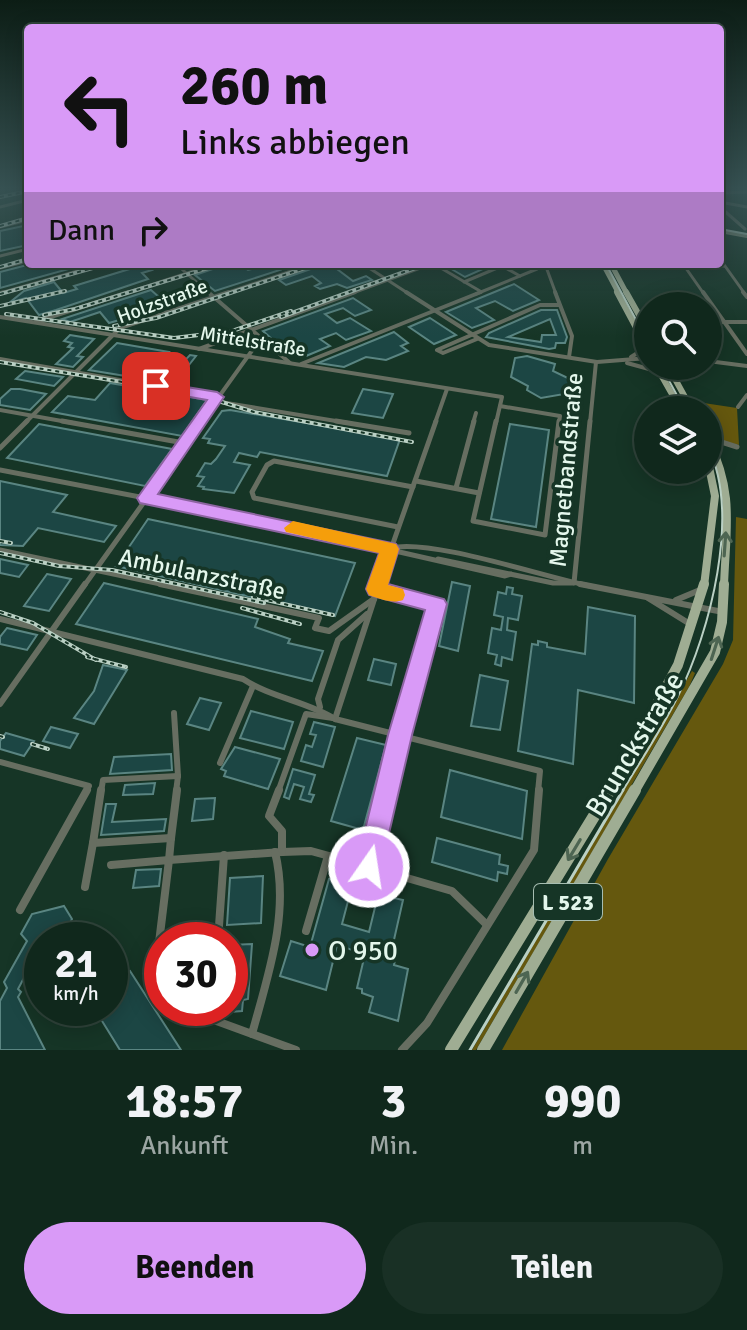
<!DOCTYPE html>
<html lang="de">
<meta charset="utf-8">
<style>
:root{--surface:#10281c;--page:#193025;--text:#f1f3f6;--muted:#9ca6a3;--line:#30443b;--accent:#d99af7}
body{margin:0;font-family:Signika,sans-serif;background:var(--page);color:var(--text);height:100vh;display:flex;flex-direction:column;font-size:30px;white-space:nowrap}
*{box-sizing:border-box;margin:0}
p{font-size:26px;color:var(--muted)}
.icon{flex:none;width:44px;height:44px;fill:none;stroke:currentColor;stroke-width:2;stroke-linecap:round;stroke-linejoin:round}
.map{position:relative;height:1050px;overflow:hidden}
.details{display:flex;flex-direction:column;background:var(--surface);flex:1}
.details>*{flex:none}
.hud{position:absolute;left:24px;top:24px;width:700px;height:244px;border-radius:8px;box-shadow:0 4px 20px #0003,0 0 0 2px var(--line);background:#d99af7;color:#111;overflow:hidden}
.fabs{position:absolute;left:634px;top:292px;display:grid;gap:16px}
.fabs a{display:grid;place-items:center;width:88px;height:88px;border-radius:50%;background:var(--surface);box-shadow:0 4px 20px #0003,0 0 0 2px var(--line);font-size:40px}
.speed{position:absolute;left:24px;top:922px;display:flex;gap:16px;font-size:40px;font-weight:700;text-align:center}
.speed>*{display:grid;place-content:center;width:104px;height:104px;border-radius:50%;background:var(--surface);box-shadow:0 4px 20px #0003,0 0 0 2px var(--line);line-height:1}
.speed small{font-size:20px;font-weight:400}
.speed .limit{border:12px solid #d22;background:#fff;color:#111}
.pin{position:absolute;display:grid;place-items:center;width:68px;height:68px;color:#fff;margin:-34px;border-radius:16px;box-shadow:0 4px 12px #0006}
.me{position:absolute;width:88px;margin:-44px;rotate:13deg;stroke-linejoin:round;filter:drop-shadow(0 0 6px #0008)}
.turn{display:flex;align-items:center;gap:28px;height:168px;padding:0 24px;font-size:36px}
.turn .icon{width:104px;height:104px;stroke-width:2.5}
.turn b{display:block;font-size:56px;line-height:68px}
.then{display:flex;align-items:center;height:76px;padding:0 24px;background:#0003;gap:16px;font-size:30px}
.eta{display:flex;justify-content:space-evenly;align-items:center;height:136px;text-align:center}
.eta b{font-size:48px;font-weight:700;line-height:56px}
.cta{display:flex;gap:16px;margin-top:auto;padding:16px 24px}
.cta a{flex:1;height:92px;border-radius:48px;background:var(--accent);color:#111;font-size:32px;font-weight:700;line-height:92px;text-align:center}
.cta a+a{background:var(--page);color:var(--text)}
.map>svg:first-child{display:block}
.green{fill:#65580e}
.building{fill:#1c4644;stroke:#5a8582;stroke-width:2;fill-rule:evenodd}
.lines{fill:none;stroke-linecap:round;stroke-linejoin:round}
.street-far4{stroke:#676e61;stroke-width:3}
.street-far3{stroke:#676e61;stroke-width:4}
.street-far2{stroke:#676e61;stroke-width:5}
.street-far1{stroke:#676e61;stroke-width:6}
.street{stroke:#676e61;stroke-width:8}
.secondary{stroke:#87927d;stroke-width:4}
.primary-far4{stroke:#9fad93;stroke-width:5}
.primary-far3{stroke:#9fad93;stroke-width:6}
.primary-far2{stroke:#9fad93;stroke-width:8}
.primary-far1{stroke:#9fad93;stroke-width:10}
.primary{stroke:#9fad93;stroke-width:12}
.tram-far1{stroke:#bad0c4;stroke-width:2}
.tram{stroke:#bad0c4;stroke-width:3}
.rail-casing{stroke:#bad0c4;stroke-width:4}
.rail{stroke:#163526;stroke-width:2;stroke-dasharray:4;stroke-linecap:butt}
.oneway{stroke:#4d6552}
.route{fill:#d99af7;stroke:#8d64a1;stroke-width:2}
.slow{fill:#f59e0b}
.poi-dot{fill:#d99af7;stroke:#163526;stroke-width:3}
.labels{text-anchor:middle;stroke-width:7;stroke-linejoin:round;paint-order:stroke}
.far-street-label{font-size:20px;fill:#e4f7ec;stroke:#163526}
.shield{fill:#163526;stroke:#a6bdb1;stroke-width:2}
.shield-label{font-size:22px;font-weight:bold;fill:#e4f7ec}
.street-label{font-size:24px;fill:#e4f7ec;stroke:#163526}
.near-street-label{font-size:28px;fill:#e4f7ec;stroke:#163526}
.near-poi-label{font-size:28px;fill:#e4f7ec;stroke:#163526;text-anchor:start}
</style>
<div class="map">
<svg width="747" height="1050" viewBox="0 0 747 1050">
<rect width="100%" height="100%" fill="#163526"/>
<g class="green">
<polygon points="697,402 737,408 739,445 718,440 708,422 708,410 701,410"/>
<polygon points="736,517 747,519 747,1050 502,1050 608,859 723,664 733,640"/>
<polygon points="692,671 695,673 689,687 476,1050 472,1050"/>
</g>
<g class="building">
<polygon points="28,225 28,245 0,251 0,231"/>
<polygon points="31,264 48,267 83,265 0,288 0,272"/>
<polygon points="146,264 152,270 142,273 148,279 56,310 39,315 26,298 9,303 24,291 54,282 63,293 77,289 74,286"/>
<polygon points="219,264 240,264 248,270 272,264 280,270 215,291 195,275 216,268"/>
<polygon points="325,264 350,264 337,269 353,281 366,276 372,280 347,288 337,284 320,289 315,286 321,283 312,276 286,285 279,280"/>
<polygon points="443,264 494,264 465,277"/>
<polygon points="514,284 539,300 513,311 495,301 476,308 494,320 472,328 446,312"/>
<polygon points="151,290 160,298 186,290 195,298 109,323 100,312 70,322 62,319"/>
<polygon points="353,298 371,310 355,316 343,308 325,314 337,323 350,318 371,331 346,340 336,333 320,339 330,346 306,356 297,348 286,352 263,331"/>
<path d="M541 310H557L567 337 565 343H556L555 348 549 349 486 337 489 333ZM550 319 556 335H542L541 342 508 337Z"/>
<polygon points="430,318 456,335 434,344 409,327"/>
<polygon points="394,332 408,343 401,346 408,351 386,360 366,357 344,367 318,363"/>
<polygon points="70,335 94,339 77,356 83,357 73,367 56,364 73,348 68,347 72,343 64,341"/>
<polygon points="117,343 169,352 155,370 173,373 190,355 196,356 174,384 89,370"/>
<polygon points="527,356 555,364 553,371 576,382 576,392 541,398 527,390 528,386 511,377 515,358"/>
<polygon points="25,371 63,377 54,386 16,379"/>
<polygon points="110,383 207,400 182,436 52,412 68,396 95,400"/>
<polygon points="11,389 20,389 46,394 30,410 0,405 0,399"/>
<polygon points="363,389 393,394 383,418 352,413"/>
<polygon points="230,410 400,439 387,476 260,452 257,457 239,453 234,462 250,465 234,493 203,489 204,487 198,486 204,477 197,476 205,463 211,464 216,459 225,446 208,443 210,439 203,438 222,411"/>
<polygon points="39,424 172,449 145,486 7,458"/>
<polygon points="510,424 549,430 536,527 491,519"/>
<polygon points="0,481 67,495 53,512 116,526 104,542 38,528 23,546 0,545"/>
<polygon points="148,519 355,563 335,616 116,566"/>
<polygon points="0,559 28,565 19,577 0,573"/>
<polygon points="47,574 71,579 49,611 24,606"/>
<polygon points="452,582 470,586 458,651 439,646"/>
<polygon points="104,583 258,619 255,627 290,639 288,643 323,651 312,681 76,624"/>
<polygon points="507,587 513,588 512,594 522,596 518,620 508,618 507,630 516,632 512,660 502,657 501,666 495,664 497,655 488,653 492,628 501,630 503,617 494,615 498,592 506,594"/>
<polygon points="588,607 635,616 634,703 578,690 573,764 518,751 532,644 538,645 538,641 547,643 547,647 585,654"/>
<polygon points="7,628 37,635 27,650 0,644 0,637"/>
<polygon points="374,659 396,664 391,685 368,680"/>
<polygon points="103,665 127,670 94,724 74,718 94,691"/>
<polygon points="480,675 508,681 500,730 471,726"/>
<polygon points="200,698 221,703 209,730 187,724"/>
<polygon points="251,711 293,722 284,749 240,738"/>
<polygon points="314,722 335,727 323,767 301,761 306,745 312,747 316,735 310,734"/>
<polygon points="51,727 78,734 70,748 43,741"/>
<polygon points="6,733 34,741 24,756 0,749 0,741"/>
<polygon points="357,738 386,745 363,830 331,821"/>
<polygon points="235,747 280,759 268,789 224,776 226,771 221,769"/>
<polygon points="171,754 172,770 110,774 114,757"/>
<polygon points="293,769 315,775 309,794 314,795 311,802 300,799 304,787 294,784 289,799 284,797"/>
<polygon points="450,770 527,791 522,839 441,817"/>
<polygon points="155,783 153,794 123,795 125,785"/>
<polygon points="215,798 213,819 192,821 195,799"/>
<polygon points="106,804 116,804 112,822 166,819 164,831 101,835"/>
<polygon points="437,838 500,855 499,864 508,866 507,874 498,872 497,881 432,862"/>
<polygon points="161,869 159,886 133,888 136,870"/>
<polygon points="263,876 261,923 227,925 230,878"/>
<polygon points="329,879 339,882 340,880 352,886 342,924 369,932 379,891 395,894 394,898 403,900 391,953 396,955 394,965 408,969 398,1021 369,1012 373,997 362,993 362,989 357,988 365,954 337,945 326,990 280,976 291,941 310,947"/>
<polygon points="64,906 72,919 62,937 64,940 42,940 42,978 36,979 31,971 26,974 18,989 21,992 18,997 45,1050 0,1050 0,1001 7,988 4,982 27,941 21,934 32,914"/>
<polygon points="252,944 248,999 243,1000 242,1011 230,1012 230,945"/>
<polygon points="110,963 118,976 130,971 181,1050 120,1050 94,1008 110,1008"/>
</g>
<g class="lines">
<g class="street-far4">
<polyline points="721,193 747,192"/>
<polyline points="720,202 747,207"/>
<polyline points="0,207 28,200"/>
<polyline points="720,207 745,229"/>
<polyline points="0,227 28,220"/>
<polyline points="0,256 28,249"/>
<polyline points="720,259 745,294"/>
<polyline points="176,264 210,294"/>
<polyline points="363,264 409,294"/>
<polyline points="434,264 480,291"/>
<polyline points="545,264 556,294"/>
<polyline points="683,264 704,294"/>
<polyline points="686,267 724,266"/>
<polyline points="0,268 28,261"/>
<polyline points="464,282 502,266 520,276"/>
<polyline points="0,293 102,264"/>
<polyline points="123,294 215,264"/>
<polyline points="223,294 312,264"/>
<polyline points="350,294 431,264"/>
<polyline points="476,294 537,269 535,264"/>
</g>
<g class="street-far3">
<polyline points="208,292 290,363"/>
<polyline points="406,292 489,345 597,362 648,358"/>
<polyline points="555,292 572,336 569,357"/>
<polyline points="703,292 747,354"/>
<polyline points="743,292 747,297"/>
<polyline points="0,293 5,292"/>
<polyline points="0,317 502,397 496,423"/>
<polyline points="35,322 129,292"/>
<polyline points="708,322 747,322"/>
<polyline points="477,339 443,353 437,350 540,305 559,305"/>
<polyline points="199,349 355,292"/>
<polyline points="631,357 639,352 644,341"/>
<polyline points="0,359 217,397"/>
<polyline points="708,361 747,366"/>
<polyline points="627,363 660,372"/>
<polyline points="301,364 481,292"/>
<polyline points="214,401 348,423"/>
<polyline points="500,406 560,416 559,423"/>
<polyline points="738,407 747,395"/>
<polyline points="0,410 73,423"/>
<polyline points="25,423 120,328 229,292"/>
<polyline points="200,423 261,338"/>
<polyline points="435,423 447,389"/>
<polyline points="473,423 476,413"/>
<polyline points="590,423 596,362"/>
</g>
<g class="street-far2">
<polyline points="62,421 184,443"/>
<polyline points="336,421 409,433"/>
<polyline points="496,421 473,521 545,535 559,421"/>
<polyline points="709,438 737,447"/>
<polyline points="0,448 27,421"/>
<polyline points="0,470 254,519 505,576 511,574"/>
<polyline points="416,481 479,493"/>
<polyline points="456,488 474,421"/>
<polyline points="398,527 254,498 252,492 267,465 274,461 413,487"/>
<path d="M391 548C430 538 544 577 590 586"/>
<polyline points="0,550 170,586"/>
<polyline points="438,559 553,583 573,583"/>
<polyline points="574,583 590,421"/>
<polyline points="84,586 202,421"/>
<polyline points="378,586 436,421"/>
</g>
<g class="street-far1">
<polyline points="160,584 319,618 315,628 329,631 374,599"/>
<polyline points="379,584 335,719 540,771 538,792"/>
<polyline points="580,584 723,612"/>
<polyline points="376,589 437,604 387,792"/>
<polyline points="648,598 690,624"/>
<polyline points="676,600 700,590"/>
<path d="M0 619 243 679C272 698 306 701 335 719"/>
<polyline points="0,704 85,584"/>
<polyline points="320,707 318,699 338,640 367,614"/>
<polyline points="174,713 178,776"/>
<polyline points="0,762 89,786 86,792"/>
<polyline points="220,763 253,686"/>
<polyline points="101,792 103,780 178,776 176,792"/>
<polyline points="278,792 306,714 333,718"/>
</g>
<g class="street">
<polyline points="101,790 93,843 171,838"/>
<polyline points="279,790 269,816 282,831 282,852 311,851 369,867"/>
<polyline points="387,790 369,867 452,891 487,925"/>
<polyline points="171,838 169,860 282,852"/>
<polyline points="171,838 177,790"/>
<polyline points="111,865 169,860 158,951 162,950"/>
<polyline points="85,887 93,843"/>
<polyline points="20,910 87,790"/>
<polyline points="306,931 328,856"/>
<polyline points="218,940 224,855"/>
<path d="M212 1008 211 1019 252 1034C268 975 290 913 275 852"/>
<polyline points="252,1034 296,1050"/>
<polyline points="402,1050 427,1023 534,850 539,790"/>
</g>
<polyline class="secondary" points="720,231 747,236"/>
<g class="primary-far4">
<polyline points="603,264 619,294"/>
<polyline points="611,264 627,294"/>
</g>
<g class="primary-far3">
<polyline points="617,292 648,350"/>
<polyline points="626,292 648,331"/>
<polyline points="656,366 681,410"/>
<polyline points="668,366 692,410"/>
</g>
<g class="primary-far2">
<path d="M708 439C735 494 726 527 724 586"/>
<polyline points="704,586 715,496 708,462"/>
</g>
<g class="primary-far1">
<polyline points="609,792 678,665 704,584"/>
<polyline points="634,792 715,652 722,622 724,584"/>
</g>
<g class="primary">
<polyline points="451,1050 610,790"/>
<polyline points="483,1050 635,790"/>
</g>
<g class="tram-far1">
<polyline points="720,229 747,234"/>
<polyline points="606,264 648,342"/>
<polyline points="661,366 685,410"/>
<path d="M622 792C641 760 662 729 678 696 710 632 741 514 708 447"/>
</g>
<polyline class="tram" points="470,1050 623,790"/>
<g class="rail-casing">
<g id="rail">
<polyline points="0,197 28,191"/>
<polyline points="0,226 28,218"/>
<polyline points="0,267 28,259"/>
<polyline points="0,294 107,264"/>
<polyline points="0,306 65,291"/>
<polyline points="6,314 174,338 232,331 291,311"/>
<polyline points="44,315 75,309 221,264"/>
<polyline points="281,317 426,264"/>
<polyline points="114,326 156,318 317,264"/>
<polyline points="0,362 196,394 254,412 412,442"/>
<polyline points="0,541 11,543"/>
<polyline points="0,553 59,566 112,570 264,603"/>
<polyline points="253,597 333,615"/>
<polyline points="242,608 300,624"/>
<polyline points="0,612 33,623 96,660"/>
<polyline points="87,657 126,667"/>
<polyline points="0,736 3,737"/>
<polyline points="32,744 48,749"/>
</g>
</g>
<use href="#rail" class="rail"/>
</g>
<defs><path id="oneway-shaft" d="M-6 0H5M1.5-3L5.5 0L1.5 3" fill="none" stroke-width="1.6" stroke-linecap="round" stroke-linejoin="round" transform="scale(2)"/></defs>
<g class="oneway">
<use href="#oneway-shaft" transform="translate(725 544) rotate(-86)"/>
<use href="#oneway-shaft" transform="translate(715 648) rotate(-72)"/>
<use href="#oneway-shaft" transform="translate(574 850) rotate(121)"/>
<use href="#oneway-shaft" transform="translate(522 982) rotate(-60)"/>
</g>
<linearGradient id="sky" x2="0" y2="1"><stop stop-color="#0c1d15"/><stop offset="0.56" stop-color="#365152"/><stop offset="1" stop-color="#365152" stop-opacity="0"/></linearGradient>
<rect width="747" height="337" fill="url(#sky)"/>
<polygon class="route" points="156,382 217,392 224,397 158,494 396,544 399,549 388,584 444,599 447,604 412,735 379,876 369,880 360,876 356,867 388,735 425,610 369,595 366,589 379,553 140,503 137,498 140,494 207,400 150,390 150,383"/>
<path class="slow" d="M293 521 396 544 399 549 388 585 403 589 405 595 403 600C392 604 380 599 369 595L366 589 379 553 286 532 284 528Z"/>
<circle class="poi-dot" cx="312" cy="950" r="8"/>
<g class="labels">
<g class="far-street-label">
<text transform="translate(162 301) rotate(-20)" y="7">Holzstraße</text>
<text transform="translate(253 341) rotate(9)" y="7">Mittelstraße</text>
</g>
<rect class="shield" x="534" y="884" width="68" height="36" rx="6"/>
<g class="shield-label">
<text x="568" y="910">L 523</text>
</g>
<g class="street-label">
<text transform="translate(566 470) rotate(-85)" y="8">Magnetbandstraße</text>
<text transform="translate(202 574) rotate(12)" y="8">Ambulanzstraße</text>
</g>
<g class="near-street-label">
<text transform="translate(634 744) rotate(-59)" y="10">Brunckstraße</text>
</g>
<g class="near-poi-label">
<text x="328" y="960">O 950</text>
</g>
</g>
</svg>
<div class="fabs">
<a><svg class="icon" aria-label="search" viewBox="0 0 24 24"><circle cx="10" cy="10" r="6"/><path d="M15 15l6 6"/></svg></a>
<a><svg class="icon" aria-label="layers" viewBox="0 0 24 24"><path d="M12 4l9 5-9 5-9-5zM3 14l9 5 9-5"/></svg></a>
</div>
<div class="speed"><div>21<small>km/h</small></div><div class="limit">30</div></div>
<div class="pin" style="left:156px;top:386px;background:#d93025"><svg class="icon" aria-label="arrive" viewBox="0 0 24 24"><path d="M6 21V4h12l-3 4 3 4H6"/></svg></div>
<svg class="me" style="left:369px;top:867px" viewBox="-20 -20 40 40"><circle r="17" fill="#d99af7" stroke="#fff" stroke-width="3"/><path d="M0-11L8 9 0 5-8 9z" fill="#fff"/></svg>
<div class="hud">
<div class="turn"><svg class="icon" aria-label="left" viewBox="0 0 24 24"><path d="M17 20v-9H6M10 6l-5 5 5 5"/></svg><div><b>260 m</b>Links abbiegen</div></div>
<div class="then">Dann<svg class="icon" aria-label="right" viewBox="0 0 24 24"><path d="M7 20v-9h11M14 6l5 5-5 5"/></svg></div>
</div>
</div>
<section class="details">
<div class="eta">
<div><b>18:57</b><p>Ankunft</p></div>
<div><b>3</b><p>Min.</p></div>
<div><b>990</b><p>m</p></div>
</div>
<div class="cta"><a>Beenden</a><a>Teilen</a></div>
</section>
